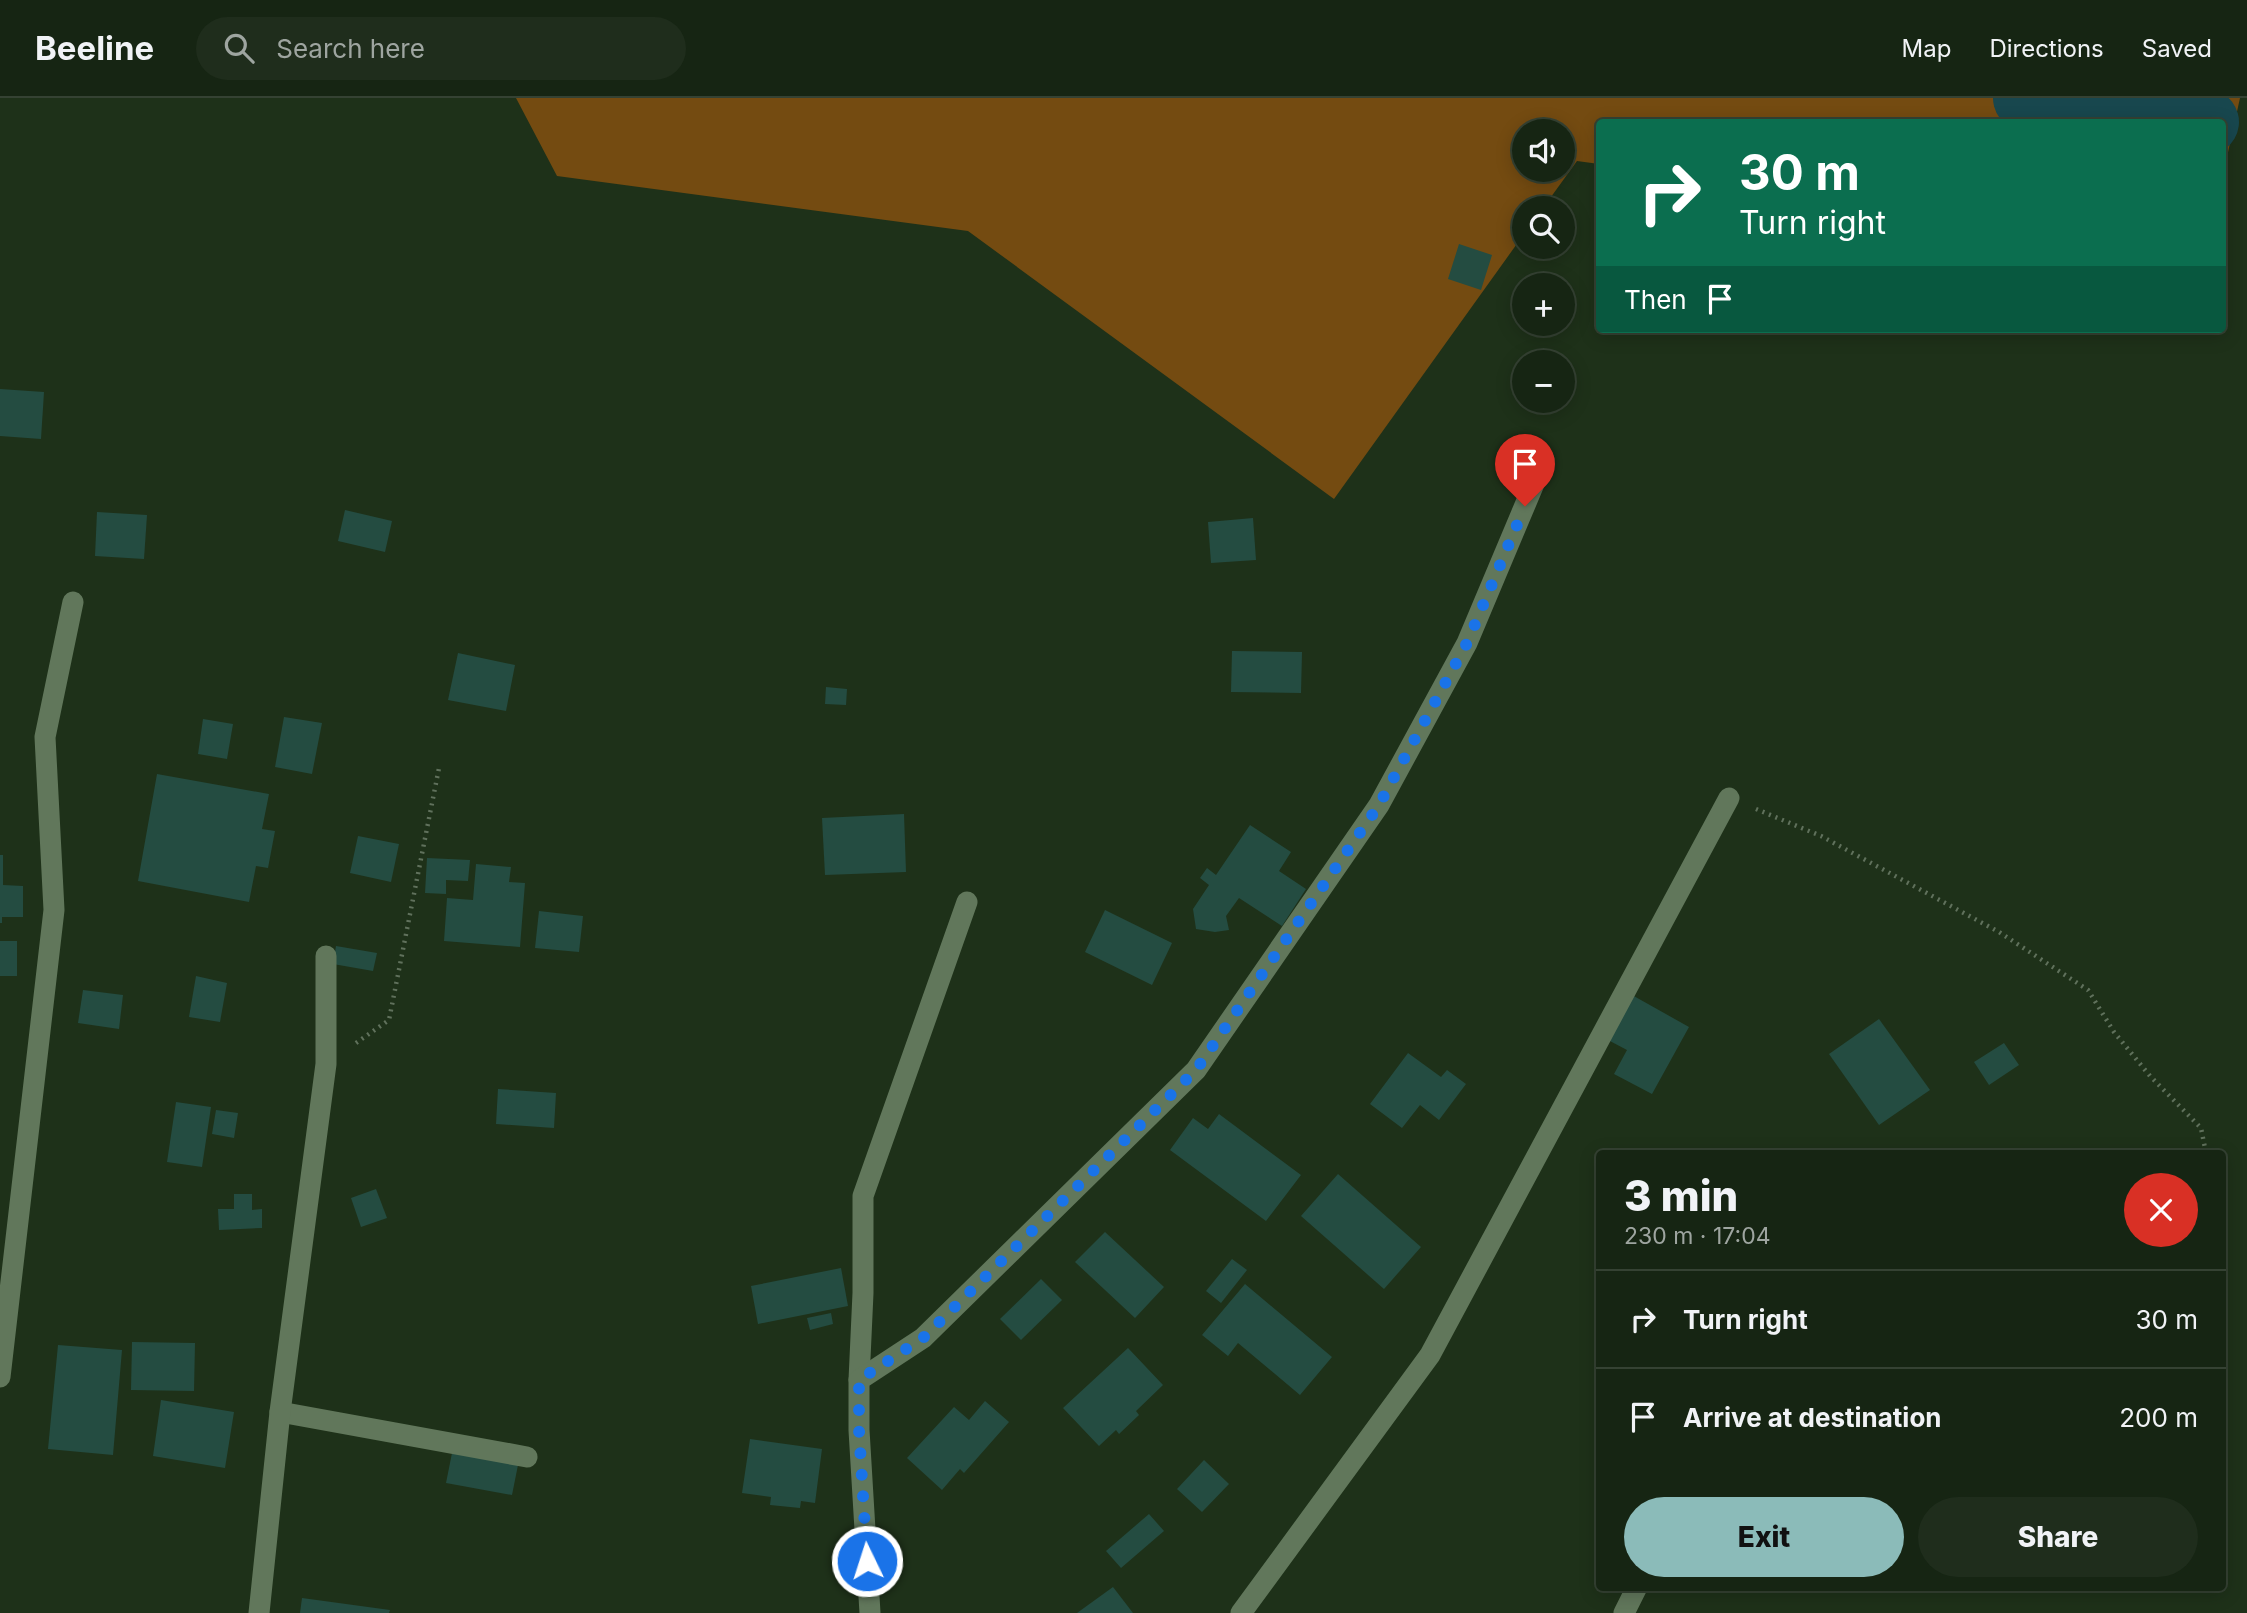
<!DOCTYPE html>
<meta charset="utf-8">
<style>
:root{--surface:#162513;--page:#1f2d1c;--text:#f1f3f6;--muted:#9ea5a0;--line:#354233;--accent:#8bbbb9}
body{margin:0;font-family:Inter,sans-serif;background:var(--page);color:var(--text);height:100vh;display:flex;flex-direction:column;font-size:26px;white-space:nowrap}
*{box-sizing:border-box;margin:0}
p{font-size:23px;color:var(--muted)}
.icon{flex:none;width:38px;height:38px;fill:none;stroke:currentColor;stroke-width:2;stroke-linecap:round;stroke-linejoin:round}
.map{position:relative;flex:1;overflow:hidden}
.details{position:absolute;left:1596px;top:1052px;width:630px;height:441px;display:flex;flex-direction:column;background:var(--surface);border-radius:7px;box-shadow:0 4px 18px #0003,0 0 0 2px var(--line)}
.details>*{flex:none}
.hud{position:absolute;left:1596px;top:21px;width:630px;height:214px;border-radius:7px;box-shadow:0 4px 18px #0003,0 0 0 2px var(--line);background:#0b6e4f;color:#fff;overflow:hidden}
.tools{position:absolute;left:1512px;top:21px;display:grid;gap:14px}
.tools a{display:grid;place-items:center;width:63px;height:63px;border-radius:50%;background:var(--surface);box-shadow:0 4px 18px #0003,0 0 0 2px var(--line);font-size:35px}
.pin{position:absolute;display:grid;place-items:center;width:60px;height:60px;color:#fff;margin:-72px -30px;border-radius:50% 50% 50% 0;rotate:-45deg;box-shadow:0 0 7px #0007}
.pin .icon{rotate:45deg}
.me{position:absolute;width:77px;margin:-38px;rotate:356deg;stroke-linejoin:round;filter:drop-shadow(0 0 5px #0008)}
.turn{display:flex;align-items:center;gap:24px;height:147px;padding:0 28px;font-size:32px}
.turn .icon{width:91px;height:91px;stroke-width:2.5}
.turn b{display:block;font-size:49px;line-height:60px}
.then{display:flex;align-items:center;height:66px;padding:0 28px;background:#0003;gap:14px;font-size:26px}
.round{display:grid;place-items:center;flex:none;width:74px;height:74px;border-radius:37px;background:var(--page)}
.headline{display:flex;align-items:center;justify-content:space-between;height:119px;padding:0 28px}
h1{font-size:42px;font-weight:800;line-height:52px}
.cta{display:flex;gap:14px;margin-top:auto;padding:14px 28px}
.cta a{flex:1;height:80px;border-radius:42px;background:var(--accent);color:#111;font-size:28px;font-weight:800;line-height:80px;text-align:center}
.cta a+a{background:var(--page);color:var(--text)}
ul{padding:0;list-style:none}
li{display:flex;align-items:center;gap:21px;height:98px;padding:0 28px;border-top:2px solid var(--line)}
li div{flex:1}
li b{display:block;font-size:26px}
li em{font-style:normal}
header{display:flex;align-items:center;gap:42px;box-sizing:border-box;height:98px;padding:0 35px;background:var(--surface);border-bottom:2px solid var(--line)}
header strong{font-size:33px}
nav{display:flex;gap:38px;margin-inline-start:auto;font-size:24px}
.search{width:490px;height:63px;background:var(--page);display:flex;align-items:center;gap:18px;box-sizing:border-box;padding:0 24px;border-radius:38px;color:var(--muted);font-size:26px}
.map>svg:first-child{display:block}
.green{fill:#744b11;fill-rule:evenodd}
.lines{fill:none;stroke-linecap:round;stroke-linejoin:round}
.river{stroke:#18474e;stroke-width:66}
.building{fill:#244c41}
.path{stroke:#60715c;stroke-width:4.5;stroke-dasharray:2 5;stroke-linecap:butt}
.street{stroke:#61775b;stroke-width:21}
.route{stroke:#1a73e8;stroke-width:12;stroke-dasharray:0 21.6}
</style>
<header>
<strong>Beeline</strong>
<div class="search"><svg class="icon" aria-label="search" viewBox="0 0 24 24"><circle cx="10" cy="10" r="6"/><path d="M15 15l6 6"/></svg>Search here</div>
<nav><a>Map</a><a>Directions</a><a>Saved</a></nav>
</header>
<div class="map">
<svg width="2247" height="1515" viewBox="0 0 2247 1515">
<rect width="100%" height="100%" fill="#1e3119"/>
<path class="green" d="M516 0H2240L2223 77 2222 24H1600L1599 66 1577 63 1543 110H1524V136L1334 401 968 133 557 78ZM1524 33H1563V72H1524Z"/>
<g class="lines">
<polyline class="river" points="2026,0 2206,24"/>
</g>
<g class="building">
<polygon points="1459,146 1492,157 1481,192 1448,181"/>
<polygon points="0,291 44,294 41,341 0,338"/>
<polygon points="345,412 392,423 385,454 338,443"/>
<polygon points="97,414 147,417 144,461 95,458"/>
<polygon points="1253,420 1256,462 1211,465 1208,424"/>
<polygon points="1232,553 1302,554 1301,595 1231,594"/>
<polygon points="458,555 515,567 506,613 448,602"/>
<polygon points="826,589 847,591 846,607 825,606"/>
<polygon points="284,619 322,625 312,676 275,669"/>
<polygon points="203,621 233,626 227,661 198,656"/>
<polygon points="157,676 269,696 262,731 275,733 268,770 256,768 249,804 138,783"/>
<polygon points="904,716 906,774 825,777 822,720"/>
<polygon points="1250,727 1291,754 1279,773 1306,791 1282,828 1239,800 1226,818 1229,832 1215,834 1196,831 1193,811 1209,787 1200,780 1207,770 1216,777"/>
<polygon points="358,738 399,746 391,784 350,775"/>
<polygon points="0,757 3,757 3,787 23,788 23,819 2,819 2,825 0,825"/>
<polygon points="427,760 470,762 468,783 446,782 446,796 425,795"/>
<polygon points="476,766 511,769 509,784 525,785 520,849 444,843 447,800 473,802"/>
<polygon points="1105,812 1172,845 1152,887 1085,854"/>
<polygon points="539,813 583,818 579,854 535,850"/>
<rect x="0" y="843" width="17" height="35"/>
<polygon points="336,848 377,855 373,873 333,866"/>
<polygon points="196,878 227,885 220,924 189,919"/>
<polygon points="83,892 123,897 119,931 78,925"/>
<polygon points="1632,897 1689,929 1652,996 1614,976 1627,952 1608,942"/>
<polygon points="1879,921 1930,992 1879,1027 1829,956"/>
<polygon points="2004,945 2019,967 1989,987 1974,964"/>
<polygon points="1408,955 1441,979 1447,972 1466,986 1439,1022 1420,1007 1402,1030 1370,1006"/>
<polygon points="498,991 556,995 554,1030 496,1026"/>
<polygon points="176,1004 211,1009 202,1069 167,1064"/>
<polygon points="216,1012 238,1015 234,1040 212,1036"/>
<polygon points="1219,1016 1301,1077 1266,1123 1170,1052 1193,1020 1208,1031"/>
<polygon points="1338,1076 1421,1149 1384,1191 1301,1118"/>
<polygon points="376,1091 387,1120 361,1129 351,1100"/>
<polygon points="234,1096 252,1096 252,1112 262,1111 262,1130 219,1132 218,1111 234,1111"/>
<polygon points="1105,1134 1164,1189 1135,1220 1075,1164"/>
<polygon points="1232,1161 1247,1172 1221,1205 1206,1193"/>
<polygon points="841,1170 848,1208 758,1226 751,1188"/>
<polygon points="1041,1181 1062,1202 1021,1242 1000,1221"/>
<polygon points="1245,1186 1332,1259 1300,1297 1238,1245 1228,1258 1202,1237"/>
<polygon points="831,1215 833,1226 810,1232 807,1220"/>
<polygon points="132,1244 195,1245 194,1293 131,1292"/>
<polygon points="58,1247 122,1252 113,1357 48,1351"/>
<polygon points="1128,1250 1163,1287 1136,1313 1139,1317 1119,1336 1116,1332 1099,1348 1063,1310"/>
<polygon points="161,1302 234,1314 225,1370 153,1358"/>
<polygon points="985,1303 1009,1324 964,1375 960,1371 942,1392 907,1360 954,1309 969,1322"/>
<polygon points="750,1341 822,1351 815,1405 801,1403 800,1410 770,1407 771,1399 742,1395"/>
<polygon points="452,1355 518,1367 512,1397 446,1385"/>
<polygon points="1204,1362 1229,1386 1202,1414 1177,1391"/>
<polygon points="1149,1416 1164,1433 1121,1470 1106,1453"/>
<polygon points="1113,1489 1133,1515 1077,1515"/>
<polygon points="302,1500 390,1512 389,1515 300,1515"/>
</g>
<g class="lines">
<g class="path">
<polyline points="1756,711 1821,738 1999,834 2088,892 2114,934 2150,978 2201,1030 2206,1055"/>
<polyline points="356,945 389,922 439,670"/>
</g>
<g class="street">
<polyline points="0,1279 54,812 45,639 73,504"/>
<polyline points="859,1282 863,1195 863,1098 967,804"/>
<polyline points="280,1314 527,1359"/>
<polyline points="259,1515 280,1314 326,966 326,858"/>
<polyline points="870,1515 859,1332 859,1282 923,1240 1196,972 1379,707 1467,545 1544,362"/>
<polyline points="1241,1515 1430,1257 1729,700"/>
<polyline points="1624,1515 1637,1489"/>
</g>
</g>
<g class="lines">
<polyline class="route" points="867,1463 859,1332 859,1282 923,1240 1196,972 1379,707 1467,545 1525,408"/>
</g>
</svg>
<div class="tools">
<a><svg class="icon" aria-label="sound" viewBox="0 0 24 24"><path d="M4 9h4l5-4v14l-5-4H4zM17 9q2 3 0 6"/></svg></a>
<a><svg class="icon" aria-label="search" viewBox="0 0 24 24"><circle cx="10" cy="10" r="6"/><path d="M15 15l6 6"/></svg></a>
<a>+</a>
<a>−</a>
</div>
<div class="pin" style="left:1525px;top:408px;background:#d93025"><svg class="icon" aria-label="arrive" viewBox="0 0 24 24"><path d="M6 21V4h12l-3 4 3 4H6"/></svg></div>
<svg class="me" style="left:867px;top:1463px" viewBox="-20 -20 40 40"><circle r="17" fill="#1a73e8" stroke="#fff" stroke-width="3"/><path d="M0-11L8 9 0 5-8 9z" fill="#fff"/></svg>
<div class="hud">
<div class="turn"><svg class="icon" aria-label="right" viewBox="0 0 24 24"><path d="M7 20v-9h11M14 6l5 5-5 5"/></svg><div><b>30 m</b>Turn right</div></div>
<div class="then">Then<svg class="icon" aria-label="arrive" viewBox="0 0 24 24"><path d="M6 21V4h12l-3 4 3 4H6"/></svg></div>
</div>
<section class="details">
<div class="headline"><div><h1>3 min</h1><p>230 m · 17:04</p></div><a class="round" style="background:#d93025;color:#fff"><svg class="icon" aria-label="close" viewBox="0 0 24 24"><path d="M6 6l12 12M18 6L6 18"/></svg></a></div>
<ul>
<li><svg class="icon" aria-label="right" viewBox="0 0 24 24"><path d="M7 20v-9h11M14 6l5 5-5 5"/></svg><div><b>Turn right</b></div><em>30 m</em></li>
<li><svg class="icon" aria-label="arrive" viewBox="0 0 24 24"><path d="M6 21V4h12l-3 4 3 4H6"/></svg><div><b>Arrive at destination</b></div><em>200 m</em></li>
</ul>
<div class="cta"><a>Exit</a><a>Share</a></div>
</section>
</div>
